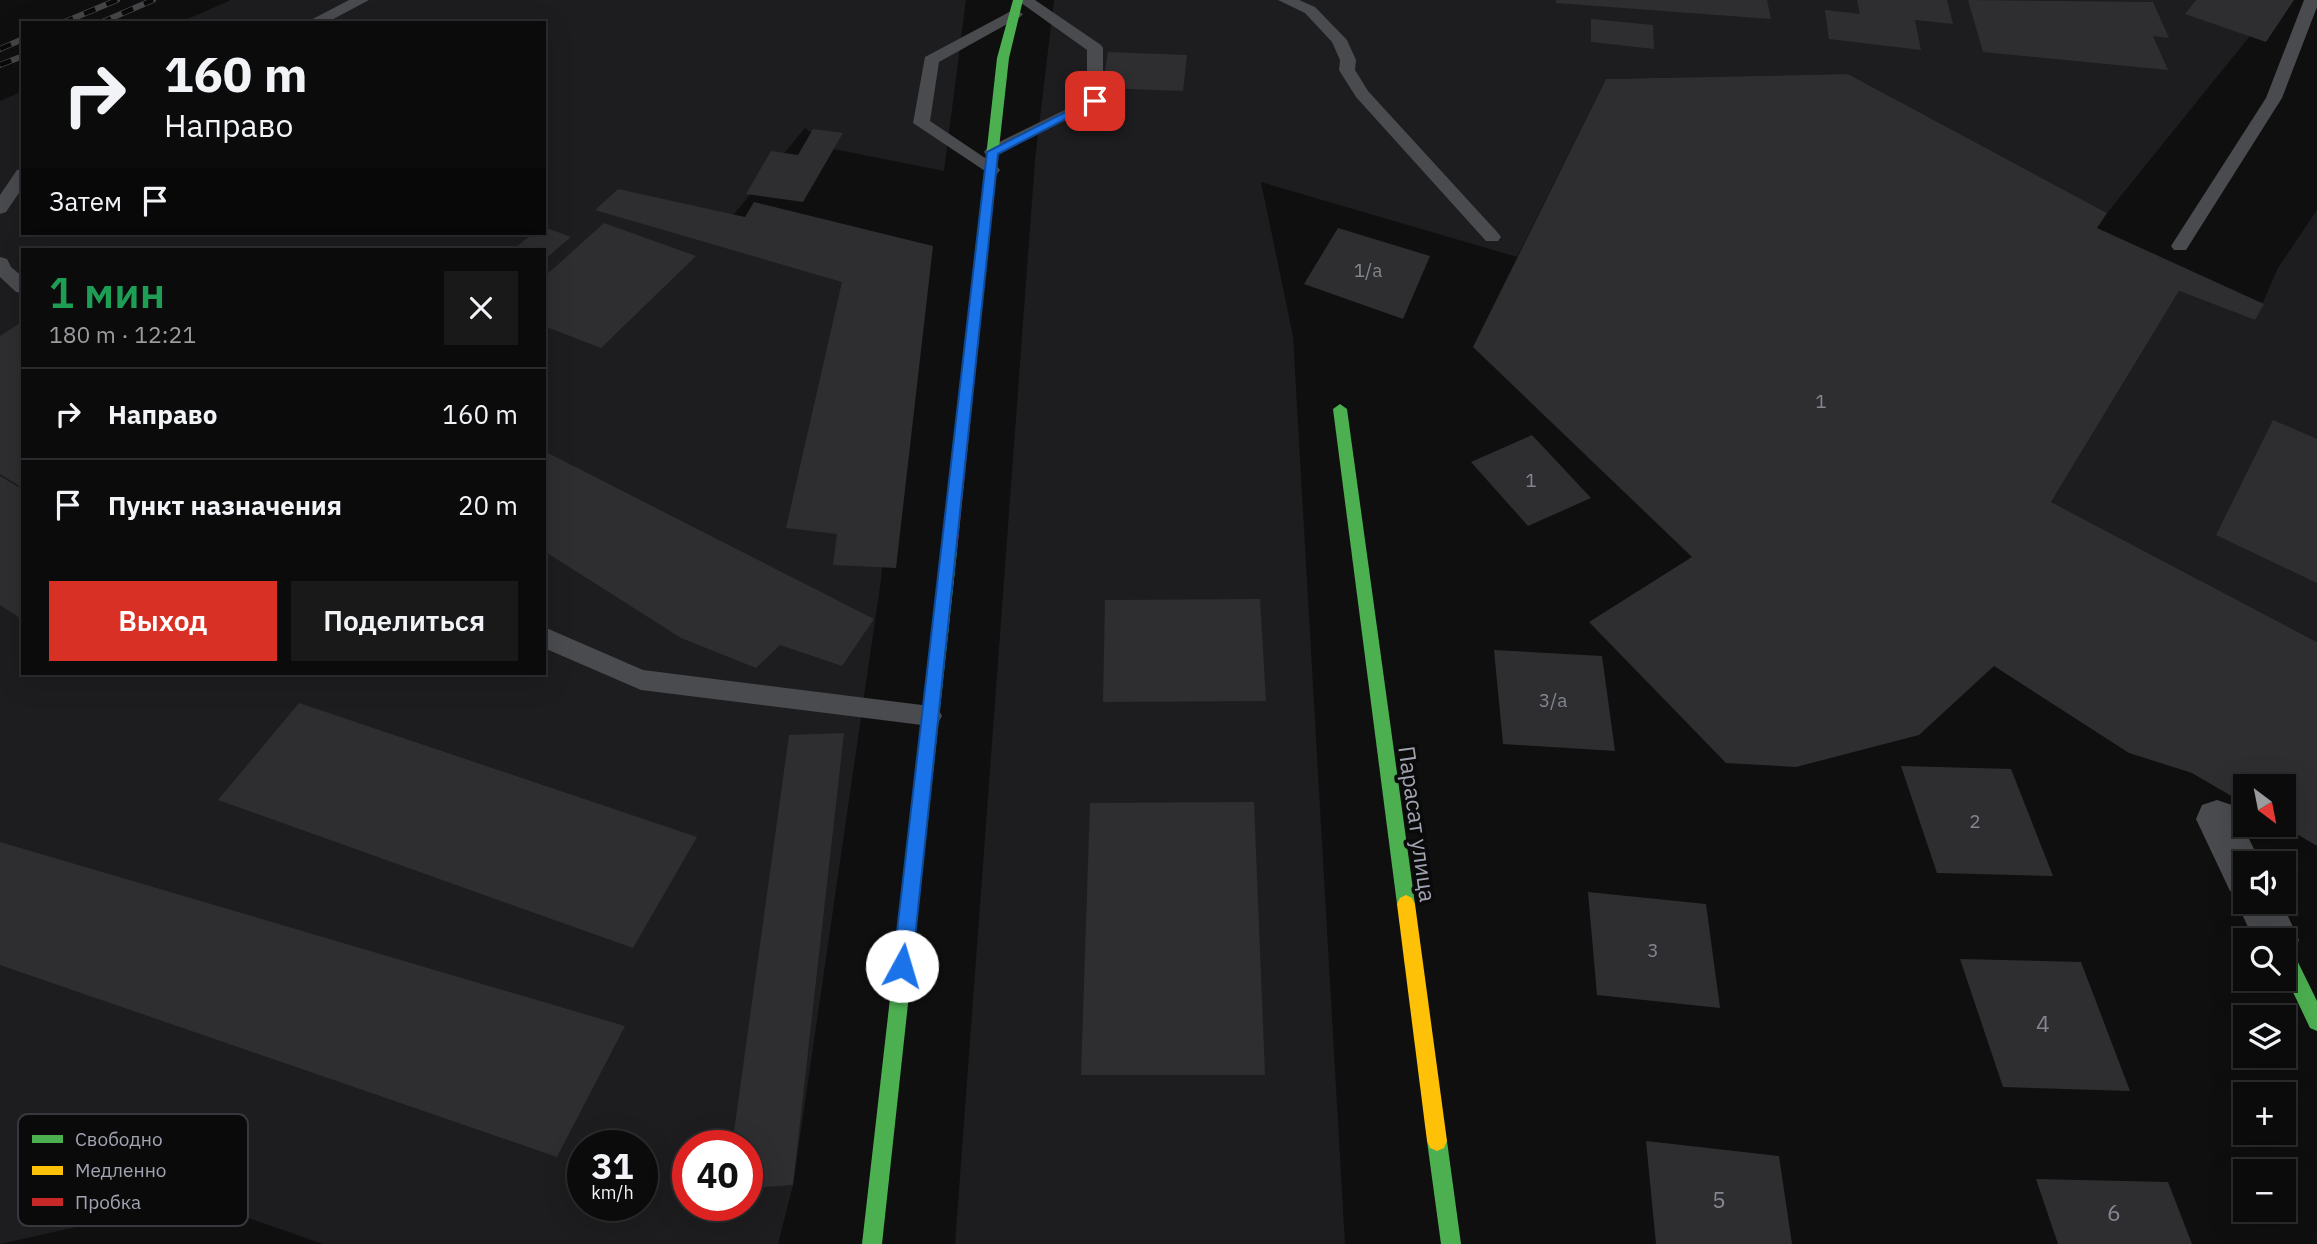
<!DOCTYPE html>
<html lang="ru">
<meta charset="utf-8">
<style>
:root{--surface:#0b0b0c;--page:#19191a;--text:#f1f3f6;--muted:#9a9b9d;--line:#2b2b2d;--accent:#d93025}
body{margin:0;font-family:"IBM Plex Sans",sans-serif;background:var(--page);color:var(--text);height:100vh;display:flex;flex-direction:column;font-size:26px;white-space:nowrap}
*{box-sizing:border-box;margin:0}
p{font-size:23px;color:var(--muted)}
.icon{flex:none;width:38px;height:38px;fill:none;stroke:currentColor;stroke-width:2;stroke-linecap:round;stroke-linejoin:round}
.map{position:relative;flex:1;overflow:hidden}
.side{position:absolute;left:21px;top:248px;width:525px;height:427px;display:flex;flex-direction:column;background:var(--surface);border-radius:0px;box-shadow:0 7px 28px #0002,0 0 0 2px var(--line)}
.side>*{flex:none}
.top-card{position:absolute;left:21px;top:21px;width:525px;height:214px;border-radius:0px;box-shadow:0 7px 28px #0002,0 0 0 2px var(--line);background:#0b0b0c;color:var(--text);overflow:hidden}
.needle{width:46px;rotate:148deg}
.controls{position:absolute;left:2233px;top:774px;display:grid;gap:14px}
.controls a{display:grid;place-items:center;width:63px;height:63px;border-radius:0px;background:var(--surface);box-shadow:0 7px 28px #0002,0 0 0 2px var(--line);font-size:35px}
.speed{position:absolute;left:567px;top:1130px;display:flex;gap:14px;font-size:35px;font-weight:700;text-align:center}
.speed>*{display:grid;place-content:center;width:91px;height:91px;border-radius:50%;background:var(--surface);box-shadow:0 7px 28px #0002,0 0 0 2px var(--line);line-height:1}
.speed small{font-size:18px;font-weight:400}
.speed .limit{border:10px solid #d22;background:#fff;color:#111}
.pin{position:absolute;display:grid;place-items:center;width:60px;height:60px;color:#fff;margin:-30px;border-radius:14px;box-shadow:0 4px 10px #0006}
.me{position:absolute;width:77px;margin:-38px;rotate:6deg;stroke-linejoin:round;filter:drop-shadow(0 0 5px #0008)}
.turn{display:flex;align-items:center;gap:24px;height:147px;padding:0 28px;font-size:32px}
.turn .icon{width:91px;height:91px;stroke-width:2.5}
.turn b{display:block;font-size:49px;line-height:60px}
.then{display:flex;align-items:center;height:66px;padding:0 28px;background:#0003;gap:14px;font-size:26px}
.round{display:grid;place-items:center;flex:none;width:74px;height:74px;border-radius:0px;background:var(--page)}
.headline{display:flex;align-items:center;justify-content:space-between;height:119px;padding:0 28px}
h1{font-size:42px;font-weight:600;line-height:52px;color:#1e9e55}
.cta{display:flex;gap:14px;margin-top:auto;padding:14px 28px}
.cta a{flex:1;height:80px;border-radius:0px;background:var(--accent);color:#fff;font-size:28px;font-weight:600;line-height:80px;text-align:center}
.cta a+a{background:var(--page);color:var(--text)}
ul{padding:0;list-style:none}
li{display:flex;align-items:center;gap:21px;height:91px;padding:0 28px;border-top:2px solid var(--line)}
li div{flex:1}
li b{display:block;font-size:26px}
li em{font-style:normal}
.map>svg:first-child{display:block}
.built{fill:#1d1c1e;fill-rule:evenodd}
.building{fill:#2e2e31}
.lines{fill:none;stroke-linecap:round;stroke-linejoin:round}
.lane{fill:#4a4b4e;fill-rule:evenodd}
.street{fill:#4a4b4e;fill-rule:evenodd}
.fast{fill:#4caf50;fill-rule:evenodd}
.slow{fill:#ffc107;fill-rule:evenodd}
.jam{fill:#c62828;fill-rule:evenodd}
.rail-casing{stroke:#454648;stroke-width:6}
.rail{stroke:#0a0a0b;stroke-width:4.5;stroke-dasharray:12;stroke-linecap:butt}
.route{fill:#1a73e8;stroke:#114b97;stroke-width:2}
.labels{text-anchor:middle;stroke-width:7;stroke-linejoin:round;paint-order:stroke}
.number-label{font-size:19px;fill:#848690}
.street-label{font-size:23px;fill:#a1a4b0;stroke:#0a0a0b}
.near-number-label{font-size:23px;fill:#848690}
.key{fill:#0a0a0b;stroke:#37383d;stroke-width:2}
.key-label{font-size:19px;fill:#a1a4b0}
</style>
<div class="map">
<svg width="2317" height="1244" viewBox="0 0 2317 1244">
<rect width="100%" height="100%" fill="#0f0f10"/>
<g class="built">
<path d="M231 0H966L944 171 833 149 805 128 730 219 908 246 881 580 793 1185 778 1244H323L197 1200 0 1244V101L23 91V233H544V23H178ZM23 250H544V674H23ZM583 1146H642V1206H583ZM688 1146H747V1206H688Z"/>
<polygon points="1054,0 2279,0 2107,213 1848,74 1606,79 1517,257 1261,182 1293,336 1345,1244 955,1244 1035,160"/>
<polygon points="2317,210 2317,642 2051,502 2179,291 2255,320 2278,268"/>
</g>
<g class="building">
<polygon points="1556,0 1767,0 1771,19 1556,3"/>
<polygon points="1857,0 1947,0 1953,24 1915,20 1921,50 1829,39 1825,10 1860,14"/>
<polygon points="1968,0 2153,2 2169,38 2153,36 2168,70 1983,52"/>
<polygon points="2196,0 2294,0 2266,42 2185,14"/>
<polygon points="1591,19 1653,25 1654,49 1591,42"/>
<polygon points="1108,52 1187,55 1183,91 1102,88"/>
<polygon points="1848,74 2107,213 2097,228 2264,304 2255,320 2179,291 2051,502 2317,642 2317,846 2280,824 2284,824 2284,786 2245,786 2245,804 2192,773 2129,753 1994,666 1919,735 1796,767 1726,763 1589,622 1692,557 1473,347 1606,79"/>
<polygon points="813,129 843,133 803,202 746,194 771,151 798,155"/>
<polygon points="618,189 745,217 754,202 933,246 896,568 833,565 837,534 786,528 842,282 595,210"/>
<polygon points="604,223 696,256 601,348 544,326 544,277"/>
<polygon points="544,227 571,237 544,260 544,250 512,250 534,233 544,233"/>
<polygon points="1338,228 1430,256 1403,319 1304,284"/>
<polygon points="23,321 23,488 0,474 0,336"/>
<polygon points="2273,420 2317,439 2317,583 2216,535"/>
<polygon points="1532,435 1591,498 1528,526 1471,462"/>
<polygon points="544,451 874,619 842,666 780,645 756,668 681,638 544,551"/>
<polygon points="0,476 23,490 23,620 0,605"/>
<polygon points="1260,599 1266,701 1103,702 1105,600"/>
<polygon points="1494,650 1602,656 1615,751 1503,744"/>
<polygon points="299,703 697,837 633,948 218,800"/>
<polygon points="844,733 793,1185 747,1188 747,1146 732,1146 789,735"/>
<polygon points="1901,766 2011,769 2053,876 1937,873"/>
<polygon points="1254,802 1265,1075 1081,1075 1090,803"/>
<polygon points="0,842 625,1026 557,1157 0,965"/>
<polygon points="1588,892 1706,904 1720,1008 1597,995"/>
<polygon points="1960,959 2081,962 2130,1091 2003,1087"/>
<polygon points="1646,1141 1779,1156 1792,1244 1656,1244"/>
<polygon points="2036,1179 2168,1182 2192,1244 2058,1244"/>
</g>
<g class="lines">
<g class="lane">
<polygon points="349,0 369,0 326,23 305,23"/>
<polygon points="1017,0 1035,0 1101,45 1103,48 1103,101 993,157 987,156 984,152 987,148 1087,99 1087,50"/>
<polygon points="1278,0 1299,0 1315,7 1347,40 1356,60 1355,70 1368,91 1498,233 1501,237 1498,241 1486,241 1356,97 1339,70 1340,60 1332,42 1305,13"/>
<polygon points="2304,0 2317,0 2317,7 2282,98 2186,250 2174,250 2171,246 2266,98"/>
<polygon points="1015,9 1023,14 1020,17 939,62 930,121 997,166 1000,170 997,174 991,175 913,123 925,57"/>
<polygon points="23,169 23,187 6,212 0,214 0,195 17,170"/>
<polygon points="0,257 7,259 11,267 23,277 23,293 16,292 0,277"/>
<polygon points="544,627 643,670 930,706 938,709 942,716 938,723 930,726 641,690 544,648"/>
</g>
<polygon class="street" points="2217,800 2232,805 2261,863 2245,863 2245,901 2281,901 2299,940 2293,955 2284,959 2284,940 2254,940 2236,901 2239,894 2230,891 2196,819 2202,805"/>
<g class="fast">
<polygon points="1013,0 1023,0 1009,58 990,229 984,233 978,229 997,58"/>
<polygon points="1340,404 1347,409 1415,904 1412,910 1406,913 1400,910 1397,904 1333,409"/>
<polygon points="949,545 957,551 882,1244 862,1244 941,551"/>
<polygon points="2284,945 2291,948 2317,1001 2317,1031 2310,1028 2284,973"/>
<polygon points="1437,1131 1444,1134 1447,1141 1461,1244 1441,1244 1427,1141 1430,1134"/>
</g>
<polygon class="slow" points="1406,895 1412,898 1415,904 1447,1141 1444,1148 1437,1151 1430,1148 1427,1141 1397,904 1400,898"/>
<polygon class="jam" points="984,225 990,229 957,551 949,557 941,551 978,229"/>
<g class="rail-casing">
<g id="rail">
<polyline points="62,23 117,0"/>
<polyline points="100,23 153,0"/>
<polyline points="0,49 23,39"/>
<polyline points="0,65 23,56"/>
</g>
</g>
<use href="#rail" class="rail"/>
</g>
<polygon class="route" points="1091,99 1101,101 998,154 912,966 909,973 902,976 896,973 893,966 987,152"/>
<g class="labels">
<g class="number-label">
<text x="1368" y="277">1/а</text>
<text x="1821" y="408">1</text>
<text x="1531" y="487">1</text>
<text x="1553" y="707">3/а</text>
<text x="1975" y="828">2</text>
<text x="1653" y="957">3</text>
</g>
<g class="street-label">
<text transform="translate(1417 824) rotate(82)" y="8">Парасат улица</text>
</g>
<g class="near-number-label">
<text x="2043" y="1032">4</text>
<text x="1719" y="1208">5</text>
<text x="2114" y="1221">6</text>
</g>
</g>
<rect x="18" y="1114" width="230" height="112" rx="10" class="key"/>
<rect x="32" y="1135" width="31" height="8" fill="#4caf50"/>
<rect x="32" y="1166" width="31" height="9" fill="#ffc107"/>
<rect x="32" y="1198" width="31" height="8" fill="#c62828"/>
<g class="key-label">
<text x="75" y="1146">Свободно</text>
<text x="75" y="1177">Медленно</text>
<text x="75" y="1209">Пробка</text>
</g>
</svg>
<div class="controls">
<a><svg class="needle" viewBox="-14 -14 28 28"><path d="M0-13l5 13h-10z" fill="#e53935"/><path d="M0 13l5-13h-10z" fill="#9a9b9d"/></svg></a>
<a><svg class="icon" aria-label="sound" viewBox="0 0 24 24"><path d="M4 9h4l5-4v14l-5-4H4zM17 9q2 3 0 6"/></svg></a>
<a><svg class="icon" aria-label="search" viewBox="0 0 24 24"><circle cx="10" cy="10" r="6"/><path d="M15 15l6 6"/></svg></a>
<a><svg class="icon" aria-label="layers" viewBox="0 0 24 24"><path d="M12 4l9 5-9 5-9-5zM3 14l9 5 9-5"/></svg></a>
<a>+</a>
<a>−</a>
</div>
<div class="speed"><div>31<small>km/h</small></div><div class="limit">40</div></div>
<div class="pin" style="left:1095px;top:101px;background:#d93025"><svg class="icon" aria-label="arrive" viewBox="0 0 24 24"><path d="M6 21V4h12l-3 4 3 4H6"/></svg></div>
<svg class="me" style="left:902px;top:966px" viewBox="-20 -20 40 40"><circle r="19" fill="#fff"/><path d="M0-13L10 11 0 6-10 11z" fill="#1a73e8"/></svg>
<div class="top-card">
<div class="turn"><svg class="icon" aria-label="right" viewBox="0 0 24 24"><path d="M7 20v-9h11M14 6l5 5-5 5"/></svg><div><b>160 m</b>Направо</div></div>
<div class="then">Затем<svg class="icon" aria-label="arrive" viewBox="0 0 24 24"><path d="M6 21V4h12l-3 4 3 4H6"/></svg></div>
</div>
<section class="side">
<div class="headline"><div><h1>1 мин</h1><p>180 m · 12:21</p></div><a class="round"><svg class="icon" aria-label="close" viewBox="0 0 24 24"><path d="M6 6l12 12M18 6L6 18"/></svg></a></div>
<ul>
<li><svg class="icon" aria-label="right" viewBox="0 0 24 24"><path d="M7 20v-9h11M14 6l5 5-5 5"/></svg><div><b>Направо</b></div><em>160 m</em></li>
<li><svg class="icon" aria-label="arrive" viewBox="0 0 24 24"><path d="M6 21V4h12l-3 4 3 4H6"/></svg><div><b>Пункт назначения</b></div><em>20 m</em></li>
</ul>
<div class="cta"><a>Выход</a><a>Поделиться</a></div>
</section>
</div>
